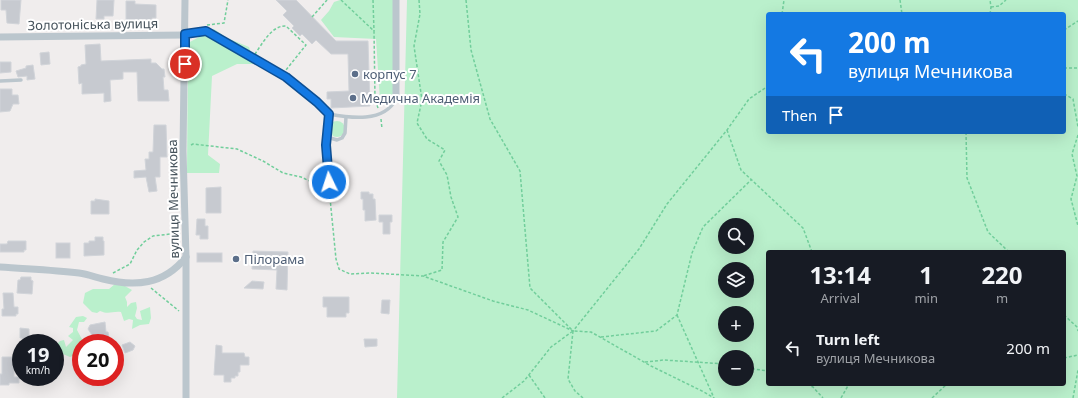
<!DOCTYPE html>
<meta charset="utf-8">
<style>
:root{--surface:#171b24;--page:#20242c;--text:#f1f3f6;--muted:#9ea1a6}
body{margin:0;font-family:"Noto Sans",sans-serif;background:var(--page);color:var(--text);height:100vh;display:flex;flex-direction:column;font-size:15px;white-space:nowrap}
*{box-sizing:border-box;margin:0}
p{font-size:13px;color:var(--muted)}
.icon{flex:none;width:22px;height:22px;fill:none;stroke:currentColor;stroke-width:2;stroke-linecap:round;stroke-linejoin:round}
.map{position:relative;flex:1;overflow:hidden}
.side{position:absolute;left:766px;top:250px;width:300px;height:136px;display:flex;flex-direction:column;background:var(--surface);border-radius:4px;box-shadow:0 4px 16px #0002}
.side>*{flex:none}
.guide{position:absolute;left:766px;top:12px;width:300px;height:122px;border-radius:4px;box-shadow:0 4px 16px #0002;background:#1479e3;color:#fff;overflow:hidden}
.buttons{position:absolute;left:718px;top:218px;display:grid;gap:8px}
.buttons a{display:grid;place-items:center;width:36px;height:36px;border-radius:50%;background:var(--surface);box-shadow:0 4px 16px #0002;font-size:20px}
.speed{position:absolute;left:12px;top:334px;display:flex;gap:8px;font-size:20px;font-weight:700;text-align:center}
.speed>*{display:grid;place-content:center;width:52px;height:52px;border-radius:50%;background:var(--surface);box-shadow:0 4px 16px #0002;line-height:1}
.speed small{font-size:10px;font-weight:400}
.speed .limit{border:6px solid #d22;background:#fff;color:#111}
.pin{position:absolute;display:grid;place-items:center;width:34px;height:34px;color:#fff;margin:-17px;border:2px solid #fff;border-radius:50%;box-shadow:0 1px 4px #0007}
.me{position:absolute;width:44px;margin:-22px;rotate:356deg;stroke-linejoin:round;filter:drop-shadow(0 0 3px #0008)}
.turn{display:flex;align-items:center;gap:14px;height:84px;padding:0 16px;font-size:18px}
.turn .icon{width:52px;height:52px;stroke-width:2.5}
.turn b{display:block;font-size:28px;line-height:34px}
.then{display:flex;align-items:center;height:38px;padding:0 16px;background:#0003;gap:8px;font-size:15px}
.eta{display:flex;justify-content:space-evenly;align-items:center;height:68px;text-align:center}
.eta b{font-size:24px;font-weight:700;line-height:28px}
ul{padding:0;list-style:none}
li{display:flex;align-items:center;gap:12px;height:60px;padding:0 16px}
li div{flex:1}
li b{display:block;font-size:15px}
li em{font-style:normal}
.map>svg:first-child{display:block}
.green{fill:#baf0cc;fill-rule:evenodd}
.building{fill:#c7cad0;stroke:#d1d4d9}
.lines{fill:none;stroke-linecap:round;stroke-linejoin:round}
.path{stroke:#71ce9b;stroke-width:1.5;stroke-dasharray:3 2;stroke-linecap:butt}
.lane{stroke:#bbc6cd;stroke-width:3.5}
.street{stroke:#bbc6cd;stroke-width:7}
.route-casing{stroke:#0d4f94;stroke-width:10}
.route{stroke:#1479e3;stroke-width:7}
.service-dot{fill:#5c6f8a;stroke:#fff;stroke-width:1.5}
.labels{text-anchor:middle;stroke-width:4;stroke-linejoin:round;paint-order:stroke}
.street-label{font-size:13px;fill:#45525b;stroke:#fff}
.service-label{font-size:13px;fill:#4e5e75;stroke:#fff;text-anchor:start}
</style>
<div class="map">
<svg width="1078" height="398" viewBox="0 0 1078 398">
<rect width="100%" height="100%" fill="#f0eded"/>
<g class="green">
<polygon points="340,0 394,0 393,98 380,101 376,39 334,37 321,20 329,11 334,2"/>
<path d="M407 0H1078V398H397ZM768 14H1064V132H768ZM725 225H747V247H725ZM768 252H1064V384H768ZM725 269H747V291H725ZM725 313H747V335H725ZM725 357H747V379H725Z"/>
<polygon points="214,29 227,38 249,47 255,64 237,64 212,76 208,155 220,164 219,173 187,173 188,43"/>
<circle cx="337" cy="129" r="8"/>
<path d="M115 284 123 285 132 290 125 297 127 302V307L131 303 136 302 137 308 135 316 137 319 142 320 140 311 150 307 151 318 149 324 140 325 132 329 133 320 129 319 124 321 121 312C112 311 109 315 100 311L97 313 92 312 83 303 85 293 93 289H109Z"/>
<polygon points="83,316 87,318 84,322 79,322 77,330 84,343 81,343 81,353 70,357 63,354 61,349 56,345 60,341 64,340 66,347 73,340 68,336 73,332 73,328 69,327 76,317"/>
</g>
<g class="building">
<polygon points="1,0 21,0 19,24 7,23 6,10 1,10"/>
<polygon points="97,0 114,0 113,16 104,16 104,19 96,19"/>
<polygon points="276,0 296,0 336,41 368,41 370,106 331,108 331,99 327,99 327,92 349,91 348,54 331,54 316,40 312,44 302,34 300,36 292,28 294,26 283,15 287,11"/>
<polygon points="126,1 135,1 135,4 156,5 156,18 152,18 152,20 135,20 135,22 126,22"/>
<polygon points="100,44 101,61 151,59 151,63 156,63 162,69 164,69 165,77 163,77 164,90 168,90 169,101 138,101 137,72 123,72 123,79 110,80 111,101 104,102 104,93 82,94 82,83 79,84 78,67 81,66 81,65 86,64 85,45"/>
<polygon points="49,52 50,64 41,65 40,53"/>
<polygon points="0,62 11,62 11,72 0,73"/>
<polygon points="33,65 35,79 27,80 27,76 18,77 16,71 26,68 26,66"/>
<polygon points="0,89 12,89 12,95 18,95 19,104 13,104 10,111 0,112"/>
<polygon points="154,125 166,125 167,157 160,157 160,177 155,177 157,191 149,192 146,177 134,178 134,171 146,170 145,159 149,159 149,152 153,152"/>
<polygon points="221,187 221,213 206,213 206,188"/>
<polygon points="361,192 369,192 369,194 373,194 373,199 375,199 376,220 365,221 365,210 363,210 363,199 361,199"/>
<polygon points="95,199 109,201 109,214 91,214 91,201 95,201"/>
<polygon points="379,215 392,215 392,222 390,222 390,234 383,234 383,222 379,222"/>
<polygon points="197,219 205,219 205,226 208,226 208,239 200,239 200,235 196,235"/>
<polygon points="95,237 103,237 103,241 104,241 104,255 84,256 84,243 89,243 89,241 95,241"/>
<polygon points="8,241 26,241 26,250 24,250 24,252 0,252 0,244 7,244"/>
<rect x="56" y="243" width="14" height="15"/>
<polygon points="253,251 288,252 287,290 276,289 277,270 252,269"/>
<rect x="197" y="253" width="25" height="9"/>
<polygon points="21,277 31,277 31,280 33,281 32,294 17,293 18,280 20,280"/>
<polygon points="252,281 264,282 263,289 244,288"/>
<polygon points="3,293 13,293 14,307 18,307 18,314 16,314 16,316 2,316 2,309 4,309"/>
<polygon points="323,297 349,297 349,313 346,313 346,317 327,317 327,307 323,307"/>
<polygon points="382,300 390,300 389,314 381,313"/>
<polygon points="105,322 106,332 108,332 109,338 107,338 108,340 94,342 92,335 88,329 90,325"/>
<polygon points="20,328 29,329 29,343 22,343 22,338 20,338"/>
<polygon points="364,339 377,339 377,346 365,347"/>
<polygon points="130,342 135,346 133,350 125,353 122,345"/>
<polygon points="216,345 222,346 222,353 244,353 245,357 249,357 249,365 240,365 240,372 238,372 238,376 235,376 235,378 231,378 231,382 224,382 224,375 214,375"/>
<polygon points="2,357 14,357 14,377 19,377 19,383 9,383 9,385 0,385 0,374 2,374"/>
</g>
<g class="lines">
<g class="path">
<polyline points="341,0 374,31 375,99 378,108"/>
<polyline points="373,0 374,31"/>
<polyline points="419,0 420,14 414,46 422,100 417,123 427,139 445,150 439,161 447,175 451,197 458,217 443,242 442,270 423,276"/>
<polyline points="466,0 471,50 490,119 520,171 530,288 573,331 568,379 575,391 583,398"/>
<polyline points="900,0 902,14"/>
<polyline points="991,7 999,6 1006,0"/>
<polyline points="782,14 784,0"/>
<polyline points="990,14 991,7 990,0"/>
<polyline points="312,17 327,0"/>
<polyline points="207,25 224,23 228,0"/>
<polyline points="1064,30 1078,21"/>
<path d="M255 54C262 44 272 25 286 26L306 45 286 70"/>
<polyline points="1064,68 1078,68"/>
<polyline points="1064,94 1073,99 1078,127"/>
<polyline points="381,119 382,129"/>
<polyline points="727,130 741,170 803,228 812,252"/>
<polyline points="966,132 967,178 988,232 1009,252"/>
<polyline points="1078,135 1072,154 1077,176 1071,199 1078,226"/>
<polyline points="191,145 193,144 237,149 263,161 283,173 301,177 316,184 329,199"/>
<polyline points="329,188 336,259 339,269 350,274 371,273 423,276 493,301 528,310 573,331 639,249 667,204 727,130 749,99 768,86"/>
<polyline points="113,273 130,264 137,250 144,242 153,236 170,234 177,229"/>
<polyline points="151,288 179,311"/>
<polyline points="677,315 714,398"/>
<polyline points="1064,315 1077,327 1078,331"/>
<polyline points="601,337 656,331 677,315 692,253 703,227 751,180"/>
<polyline points="1064,358 1078,355"/>
<polyline points="645,362 664,360 725,364"/>
<polyline points="747,368 768,371"/>
<polyline points="529,375 545,398"/>
<polyline points="807,384 813,387 823,398"/>
<polyline points="502,398 524,381 551,347 573,331 591,332 651,366 704,392 714,398"/>
<polyline points="841,398 849,384"/>
<polyline points="932,398 947,384"/>
<polyline points="1073,398 1078,370"/>
</g>
<g class="lane">
<polyline points="185,35 206,31 286,77 317,102 329,114"/>
<polyline points="0,81 21,80"/>
<polyline points="327,137 337,140 342,138 345,133 346,117"/>
<path d="M329 182 326 145 329 114C350 118 384 123 396 99"/>
</g>
<g class="street">
<polyline points="185,0 183,151 186,257 186,398"/>
<polyline points="396,0 396,99"/>
<polyline points="0,37 185,35"/>
<path d="M0 267C26 269 53 270 79 273 87 274 95 277 103 279 135 287 164 285 186 257"/>
</g>
</g>
<g class="lines">
<g class="route-casing">
<polyline id="route" points="185,64 185,34 206,31 286,77 317,102 329,114 326,145 329,182"/>
</g>
<use href="#route" class="route"/>
</g>
<g class="service-dot">
<circle cx="355" cy="74" r="4"/>
<circle cx="353" cy="98" r="4"/>
<circle cx="236" cy="259" r="4"/>
</g>
<g class="labels">
<g class="street-label">
<text transform="translate(93 24) rotate(-1)" y="5">Золотоніська вулиця</text>
<text transform="translate(173 199) rotate(-91)" y="5">вулиця Мечникова</text>
</g>
<g class="service-label">
<text x="363" y="79">корпус 7</text>
<text x="361" y="103">Медична Академія</text>
<text x="244" y="264">Пілорама</text>
</g>
</g>
</svg>
<div class="buttons">
<a><svg class="icon" aria-label="search" viewBox="0 0 24 24"><circle cx="10" cy="10" r="6"/><path d="M15 15l6 6"/></svg></a>
<a><svg class="icon" aria-label="layers" viewBox="0 0 24 24"><path d="M12 4l9 5-9 5-9-5zM3 14l9 5 9-5"/></svg></a>
<a>+</a>
<a>−</a>
</div>
<div class="speed"><div>19<small>km/h</small></div><div class="limit">20</div></div>
<div class="pin" style="left:185px;top:64px;background:#d93025"><svg class="icon" aria-label="arrive" viewBox="0 0 24 24"><path d="M6 21V4h12l-3 4 3 4H6"/></svg></div>
<svg class="me" style="left:329px;top:182px" viewBox="-20 -20 40 40"><circle r="17" fill="#1479e3" stroke="#fff" stroke-width="3"/><path d="M0-11L8 9 0 5-8 9z" fill="#fff"/></svg>
<div class="guide">
<div class="turn"><svg class="icon" aria-label="left" viewBox="0 0 24 24"><path d="M17 20v-9H6M10 6l-5 5 5 5"/></svg><div><b>200 m</b>вулиця Мечникова</div></div>
<div class="then">Then<svg class="icon" aria-label="arrive" viewBox="0 0 24 24"><path d="M6 21V4h12l-3 4 3 4H6"/></svg></div>
</div>
<section class="side">
<div class="eta">
<div><b>13:14</b><p>Arrival</p></div>
<div><b>1</b><p>min</p></div>
<div><b>220</b><p>m</p></div>
</div>
<ul>
<li><svg class="icon" aria-label="left" viewBox="0 0 24 24"><path d="M17 20v-9H6M10 6l-5 5 5 5"/></svg><div><b>Turn left</b><p>вулиця Мечникова</p></div><em>200 m</em></li>
</ul>
</section>
</div>
